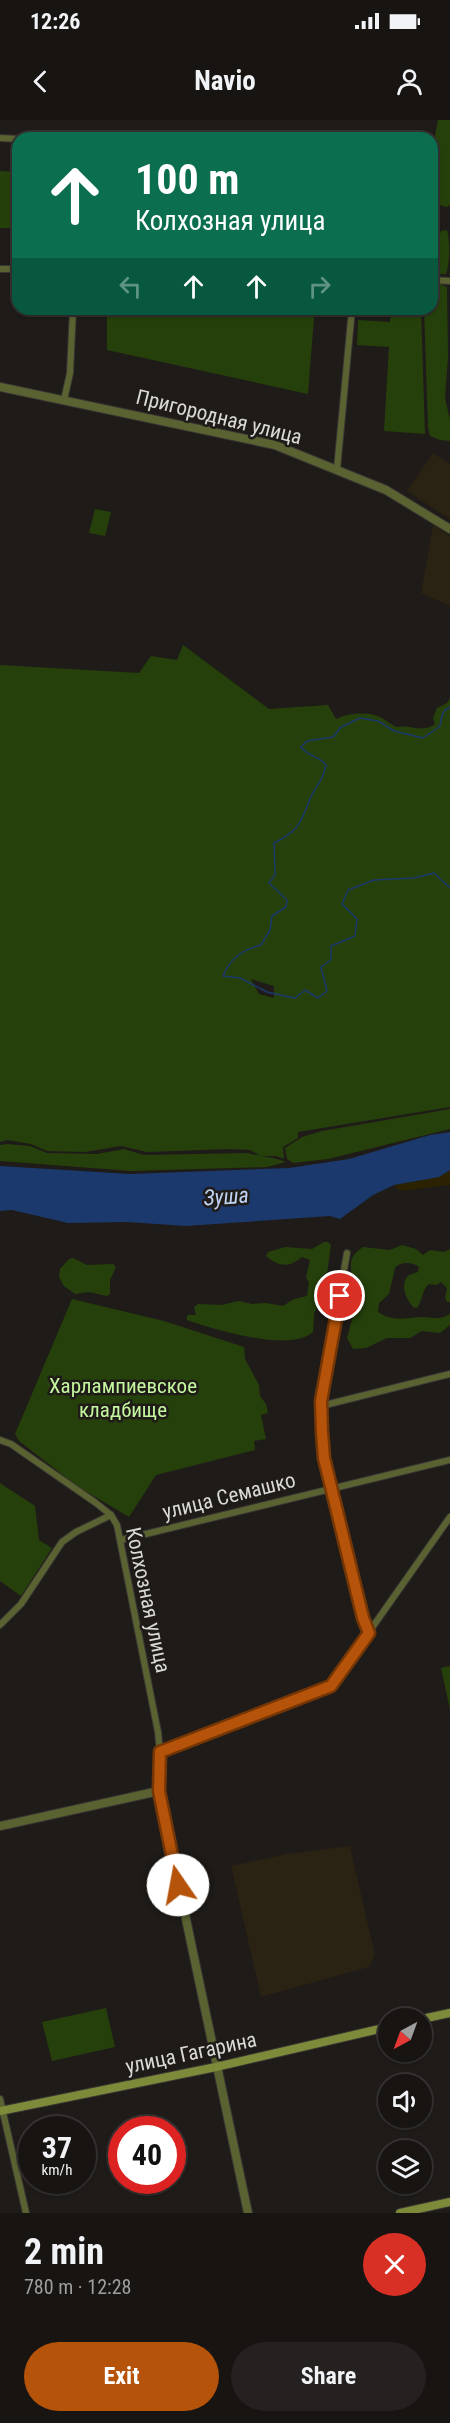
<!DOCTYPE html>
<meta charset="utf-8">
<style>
:root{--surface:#171412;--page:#242120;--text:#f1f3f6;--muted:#9e9e9f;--line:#363332;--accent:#b45309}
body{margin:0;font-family:"Roboto Condensed",sans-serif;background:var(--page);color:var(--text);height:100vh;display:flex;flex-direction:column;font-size:22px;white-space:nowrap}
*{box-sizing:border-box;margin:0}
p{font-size:20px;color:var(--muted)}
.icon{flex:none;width:33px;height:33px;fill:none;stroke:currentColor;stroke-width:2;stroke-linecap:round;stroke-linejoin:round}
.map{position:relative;height:2093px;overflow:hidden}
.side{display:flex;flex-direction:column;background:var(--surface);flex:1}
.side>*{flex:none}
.banner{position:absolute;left:12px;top:12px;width:426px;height:183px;border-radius:18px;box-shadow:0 2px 4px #0004,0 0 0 2px var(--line);background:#0b6e4f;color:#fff;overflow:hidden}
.needle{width:39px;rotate:221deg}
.fabs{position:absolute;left:378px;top:1888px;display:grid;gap:12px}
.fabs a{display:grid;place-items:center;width:54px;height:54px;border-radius:50%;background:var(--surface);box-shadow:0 2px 4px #0004,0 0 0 2px var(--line);font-size:30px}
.speed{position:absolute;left:18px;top:1996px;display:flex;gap:12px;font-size:30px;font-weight:700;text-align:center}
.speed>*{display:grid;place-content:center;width:78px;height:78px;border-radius:50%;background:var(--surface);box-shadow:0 2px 4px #0004,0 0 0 2px var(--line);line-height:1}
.speed small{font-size:15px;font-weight:400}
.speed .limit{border:9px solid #d22;background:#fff;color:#111}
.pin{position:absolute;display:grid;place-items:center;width:51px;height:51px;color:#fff;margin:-26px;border:3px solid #fff;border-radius:50%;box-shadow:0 2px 6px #0007}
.me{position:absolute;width:66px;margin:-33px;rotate:348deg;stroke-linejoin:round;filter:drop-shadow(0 0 4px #0008)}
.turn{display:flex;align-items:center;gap:21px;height:126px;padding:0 24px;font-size:27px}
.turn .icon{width:78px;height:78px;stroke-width:2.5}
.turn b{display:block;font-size:42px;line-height:51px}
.lanes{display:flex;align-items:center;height:57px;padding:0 24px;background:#0003;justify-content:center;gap:30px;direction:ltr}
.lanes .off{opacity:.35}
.round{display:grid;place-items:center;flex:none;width:63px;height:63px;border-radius:32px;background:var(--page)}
.overview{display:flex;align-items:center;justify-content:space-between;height:102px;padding:0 24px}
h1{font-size:36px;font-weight:700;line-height:45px}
.action{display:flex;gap:12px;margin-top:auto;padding:12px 24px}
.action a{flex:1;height:69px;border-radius:36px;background:var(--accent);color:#fff;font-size:24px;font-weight:700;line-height:69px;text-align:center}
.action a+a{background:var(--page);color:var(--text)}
.status{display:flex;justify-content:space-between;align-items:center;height:42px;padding:0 30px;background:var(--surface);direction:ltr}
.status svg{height:16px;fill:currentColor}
header{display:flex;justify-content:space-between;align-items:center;height:78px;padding:0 24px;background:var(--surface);font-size:27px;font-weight:700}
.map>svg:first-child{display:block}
.industrial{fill:#2a2212}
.green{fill:#26400b;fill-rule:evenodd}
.sand{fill:#2b2202}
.water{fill:#1b396c}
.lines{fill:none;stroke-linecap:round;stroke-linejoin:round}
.stream{stroke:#1b396c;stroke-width:1.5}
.minor-casing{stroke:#393633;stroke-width:8}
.tertiary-casing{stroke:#393633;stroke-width:10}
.secondary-casing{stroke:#393633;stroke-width:10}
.minor{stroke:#5a6232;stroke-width:6}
.tertiary{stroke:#5a6232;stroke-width:8}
.secondary{stroke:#7d8a39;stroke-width:8}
.route-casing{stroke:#753606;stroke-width:15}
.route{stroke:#b45309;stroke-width:10}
.labels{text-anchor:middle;stroke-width:5;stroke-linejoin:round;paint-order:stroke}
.street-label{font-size:21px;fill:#dbd9d6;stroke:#1f1b18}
.park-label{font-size:21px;fill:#c3f69d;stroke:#1f1b18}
.water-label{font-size:22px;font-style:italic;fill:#bfd3f4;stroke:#1f1b18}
</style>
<div class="status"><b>12:26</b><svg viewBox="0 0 49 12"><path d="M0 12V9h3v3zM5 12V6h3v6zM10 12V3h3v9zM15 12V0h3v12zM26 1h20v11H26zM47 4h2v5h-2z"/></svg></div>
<header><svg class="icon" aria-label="back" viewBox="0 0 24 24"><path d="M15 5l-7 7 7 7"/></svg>Navio<svg class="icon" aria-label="person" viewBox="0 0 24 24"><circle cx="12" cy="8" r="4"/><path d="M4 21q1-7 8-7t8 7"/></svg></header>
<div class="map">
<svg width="450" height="2093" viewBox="0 0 450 2093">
<rect width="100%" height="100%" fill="#1f1b18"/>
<g class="industrial">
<polygon points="433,333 450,344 450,399 407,371"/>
<polygon points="433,405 450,416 450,486 421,473"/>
<polygon points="350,1726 375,1835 369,1847 261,1877 231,1746 287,1734"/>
</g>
<g class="green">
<polygon points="438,0 450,0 450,85 447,87 432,83 432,32"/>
<polygon points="0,51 18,52 18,108 0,108"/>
<path d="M447 110C450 123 450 141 446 154H438C432 141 435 123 441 111Z"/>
<polygon points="440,164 447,167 448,237 445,278 450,300 450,321 440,320 430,316 428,307 424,189 432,189 432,165"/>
<polygon points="107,189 195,189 314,197 308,274 107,230"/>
<polygon points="391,189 421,189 425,314 384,311 389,227 357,225 358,200 390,202"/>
<polygon points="95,389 111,392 105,416 89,413"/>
<path d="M183 525 269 589 328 585 336 599C347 593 368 591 380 597 386 600 390 604 396 607 411 604 422 614 435 604L433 598 437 588 447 583 450 578V987L298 1012V1018L283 1027 284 1039 276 1036H261L250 1030 229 1029 147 1032 121 1026 85 1032 47 1031 31 1024 7 1020 0 1022V545L139 553 151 536 177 540ZM251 859 274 866V878L259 874Z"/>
<polygon points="450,989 450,1009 328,1039 293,1043 287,1039 285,1028 302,1017 322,1011"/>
<path d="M7 1024 30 1026 47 1033 97 1034 124 1029 144 1035 248 1033C261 1037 273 1037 286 1042L267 1047 131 1051 0 1041V1025Z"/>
<path d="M324 1122H328L331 1125C329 1139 327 1152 326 1166 326 1172 330 1175 330 1181L318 1186 314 1194 313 1212C291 1233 213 1209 187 1200V1195H196L194 1187 198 1184 221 1185 239 1181 252 1184 266 1183 283 1186 294 1179 307 1176 309 1162 306 1158 310 1140 302 1137C289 1148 279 1147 266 1136L268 1132 285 1127 312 1129Z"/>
<path d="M402 1125 416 1129 423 1135 430 1130 444 1132 450 1129V1182H447L445 1178 447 1168 441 1162 437 1165 429 1164C422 1169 423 1180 417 1188L413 1187C406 1178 399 1164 409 1155L418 1152 419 1147C413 1142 400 1141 395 1148L389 1174 379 1183 378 1192C393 1202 405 1198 421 1197 433 1197 438 1201 450 1194V1205L440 1213 422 1211 410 1218H387L366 1228 353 1229 347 1218 353 1196 362 1181V1177L358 1175 350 1177 344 1173C346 1168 350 1164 351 1159 352 1143 347 1138 363 1127L390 1130Z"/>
<polygon points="73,1138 87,1145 113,1144 116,1147 110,1160 110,1174 107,1176 89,1172 75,1174 64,1166 59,1157 60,1149 69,1139"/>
<polygon points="72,1179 164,1201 244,1227 245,1239 259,1265 260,1276 266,1284 268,1293 261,1295 266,1319 254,1321 255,1330 156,1355 129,1397 77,1366 19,1321 15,1314"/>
<polygon points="0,1363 35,1386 39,1420 52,1428 21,1476 0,1461"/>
<polygon points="450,1546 450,1589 441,1548"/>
<polygon points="106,1888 115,1927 52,1941 42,1902"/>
</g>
<polygon class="sand" points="450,1050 450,1065 400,1071 394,1065 439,1057"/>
<polygon class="water" points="450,1012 450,1050 439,1057 394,1065 373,1075 340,1099 330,1096 186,1106 127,1102 68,1103 12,1090 0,1091 0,1046 130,1054 289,1048 349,1039 430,1015"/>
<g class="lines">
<path class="stream" d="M450 587C442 590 441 599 440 606L423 618 394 611 378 601 360 598 341 607 333 617 307 621 301 627C307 636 319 636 326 645 324 656 320 661 314 671 300 697 306 707 274 723L275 755 269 763 287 780 286 787 272 796 270 810 261 825C243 830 231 837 223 856L240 858 267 872 295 878 305 870 318 878 327 871 321 847 331 840V826L355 816 357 799 342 784 348 770 374 760 414 758 434 753 450 768"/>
<g class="minor-casing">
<g id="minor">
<polyline points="0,18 18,19"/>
<polyline points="0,149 18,149"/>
<polyline points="432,160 450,161"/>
<polyline points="64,280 70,253 73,189"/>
<polyline points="337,349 352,189"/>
<polyline points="347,1133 321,1281 322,1312 324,1338 363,1498 369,1513"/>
<polyline points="321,1286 450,1254"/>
<polyline points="0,1320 11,1324 96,1383 111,1395 117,1405 158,1612 160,1632 159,1671"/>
<polyline points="121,1420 450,1340"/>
<polyline points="0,1505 21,1484 62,1422 76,1412 111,1395"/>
<polyline points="160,1632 331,1566 450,1397"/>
<polyline points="0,1979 26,2093"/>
</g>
</g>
<g class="tertiary-casing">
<g id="tertiary">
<polyline points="0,267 275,325 386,370 450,409"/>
<polyline points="0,1706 159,1671 248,2093"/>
</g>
</g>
<g class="secondary-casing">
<g id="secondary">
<polyline points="422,1899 450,1893"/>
<polyline points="0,1991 216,1947 388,1907"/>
<polyline points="400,2093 450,2082"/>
</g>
</g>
<use href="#minor" class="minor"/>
<use href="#tertiary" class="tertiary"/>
<use href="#secondary" class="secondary"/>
</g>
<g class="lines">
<g class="route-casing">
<polyline id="route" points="178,1765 159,1671 160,1632 331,1566 369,1513 363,1498 324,1338 322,1312 321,1281 340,1176"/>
</g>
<use href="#route" class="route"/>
</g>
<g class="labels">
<g class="street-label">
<text transform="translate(219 297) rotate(14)" y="7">Пригородная улица</text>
<text transform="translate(229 1376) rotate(-14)" y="7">улица Семашко</text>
<text transform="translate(148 1480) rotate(78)" y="7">Колхозная улица</text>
<text transform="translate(191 1933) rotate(-12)" y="7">улица Гагарина</text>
</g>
<g class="park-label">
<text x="123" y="1273">Харлампиевское<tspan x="123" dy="24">кладбище</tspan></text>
</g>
<g class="water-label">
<text transform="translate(226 1076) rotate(-4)" y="8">Зуша</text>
</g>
</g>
</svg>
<div class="fabs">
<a><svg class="needle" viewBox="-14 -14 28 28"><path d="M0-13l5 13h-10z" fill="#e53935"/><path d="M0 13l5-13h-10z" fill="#9e9e9f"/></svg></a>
<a><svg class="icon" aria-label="sound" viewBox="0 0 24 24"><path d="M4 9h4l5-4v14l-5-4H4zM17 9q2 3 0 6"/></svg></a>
<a><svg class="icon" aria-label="layers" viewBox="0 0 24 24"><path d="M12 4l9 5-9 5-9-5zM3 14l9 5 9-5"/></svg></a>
</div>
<div class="speed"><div>37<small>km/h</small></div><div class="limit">40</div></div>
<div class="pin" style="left:340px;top:1176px;background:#d93025"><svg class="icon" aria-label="arrive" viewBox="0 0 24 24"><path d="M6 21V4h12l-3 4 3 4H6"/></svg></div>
<svg class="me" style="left:178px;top:1765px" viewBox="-20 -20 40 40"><circle r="19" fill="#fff"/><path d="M0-13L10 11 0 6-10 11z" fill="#b45309"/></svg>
<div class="banner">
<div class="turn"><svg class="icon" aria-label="ahead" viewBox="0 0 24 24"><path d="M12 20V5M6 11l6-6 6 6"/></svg><div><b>100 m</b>Колхозная улица</div></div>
<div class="lanes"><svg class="icon off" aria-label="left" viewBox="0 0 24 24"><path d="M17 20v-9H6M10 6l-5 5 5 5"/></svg><svg class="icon" aria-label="ahead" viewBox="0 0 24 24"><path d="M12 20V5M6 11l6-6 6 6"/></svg><svg class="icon" aria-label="ahead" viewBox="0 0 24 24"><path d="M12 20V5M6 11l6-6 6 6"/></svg><svg class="icon off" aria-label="right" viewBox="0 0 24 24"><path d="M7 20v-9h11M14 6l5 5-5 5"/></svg></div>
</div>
</div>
<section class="side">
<div class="overview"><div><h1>2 min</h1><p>780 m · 12:28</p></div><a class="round" style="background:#d93025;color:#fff"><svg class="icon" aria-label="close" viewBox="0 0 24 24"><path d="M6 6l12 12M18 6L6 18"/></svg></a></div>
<div class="action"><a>Exit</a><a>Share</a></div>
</section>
